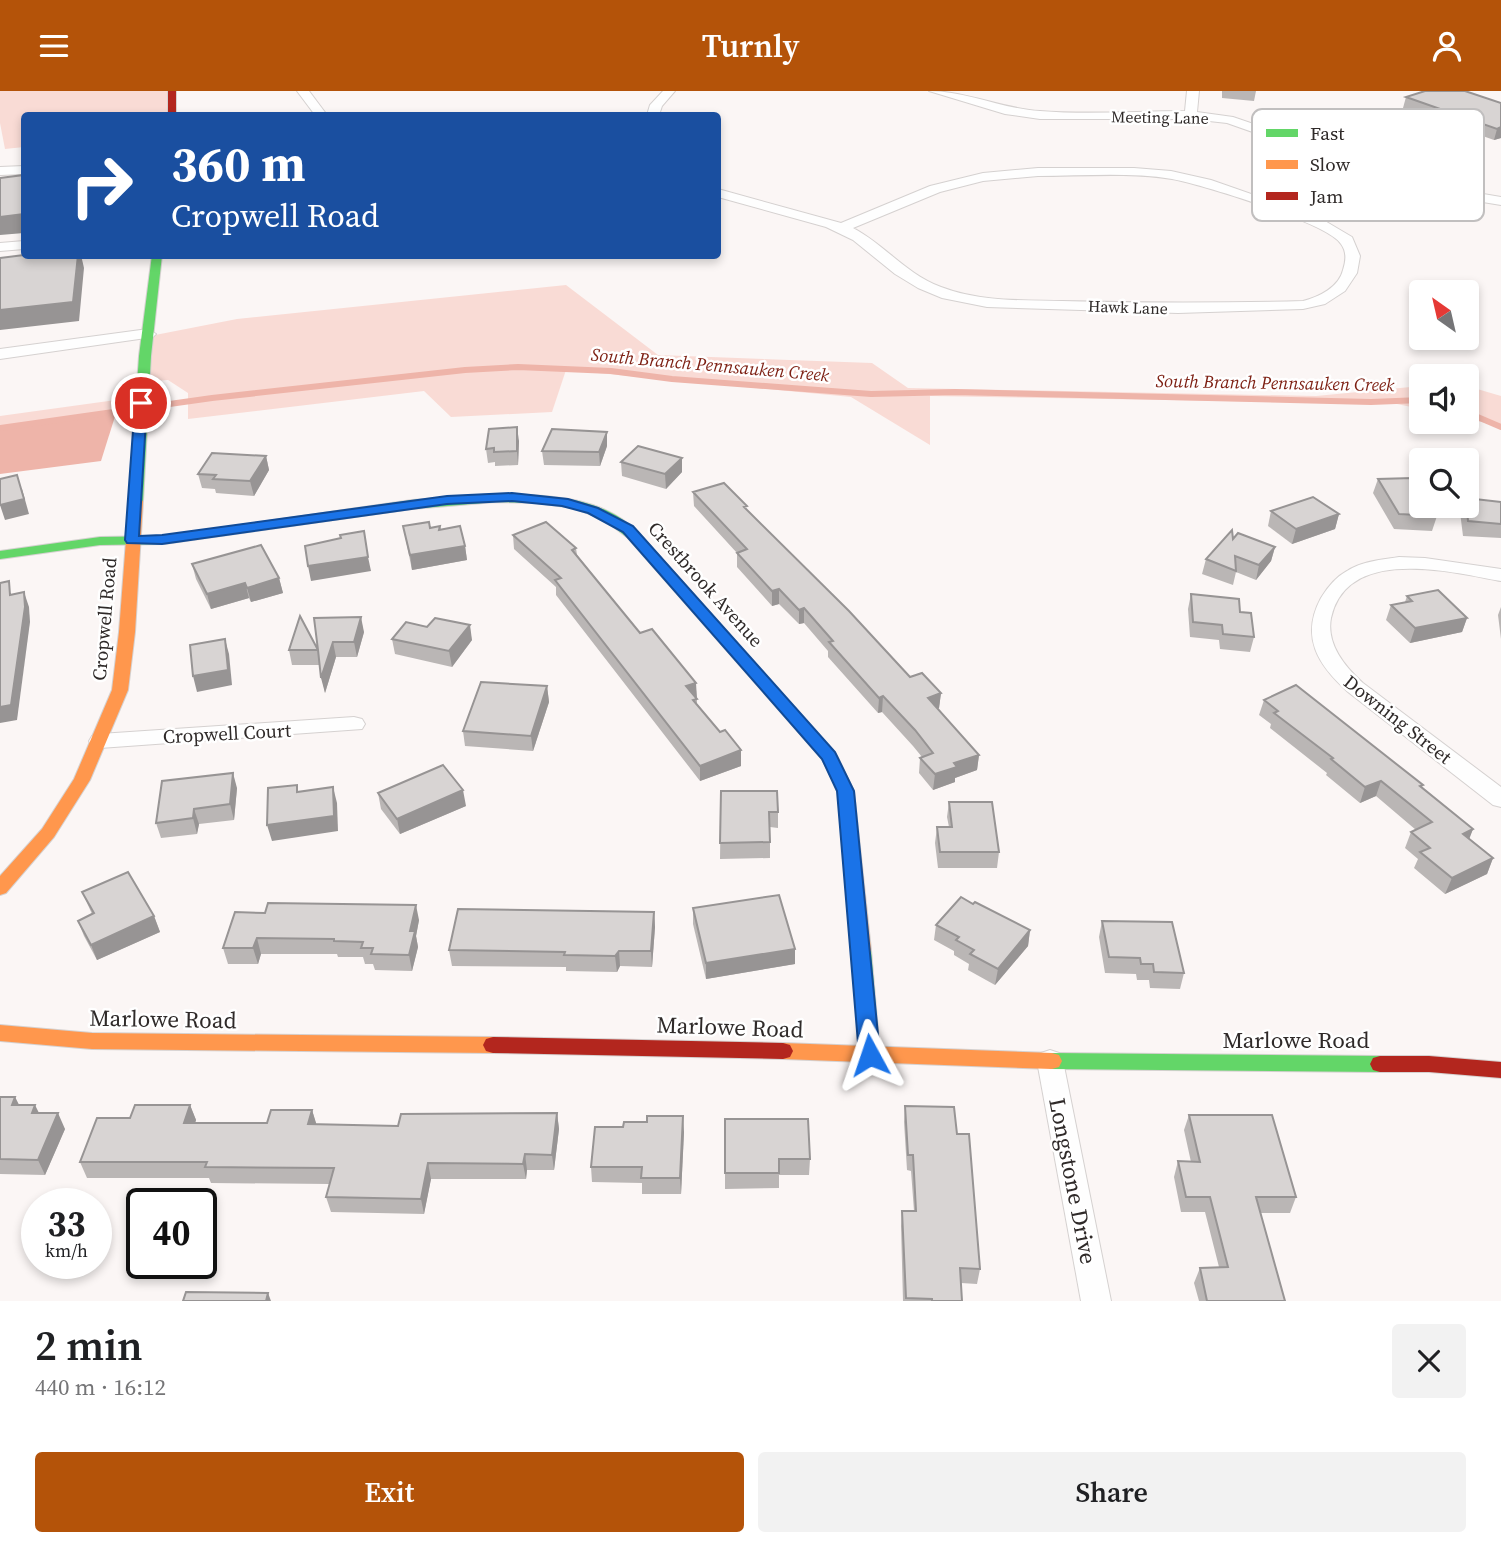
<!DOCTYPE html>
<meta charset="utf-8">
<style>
:root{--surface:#fff;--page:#f2f2f2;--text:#202124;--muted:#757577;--accent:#b45309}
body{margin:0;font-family:"Source Serif 4",serif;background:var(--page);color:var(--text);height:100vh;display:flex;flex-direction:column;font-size:26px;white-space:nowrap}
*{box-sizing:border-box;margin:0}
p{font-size:23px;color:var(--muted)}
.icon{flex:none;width:38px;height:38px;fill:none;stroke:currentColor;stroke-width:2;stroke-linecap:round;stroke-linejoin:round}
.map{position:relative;height:1210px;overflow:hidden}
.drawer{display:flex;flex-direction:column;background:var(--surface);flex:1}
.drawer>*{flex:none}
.guide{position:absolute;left:21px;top:21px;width:700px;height:147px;border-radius:7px;box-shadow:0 4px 10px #0003;background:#1a4fa0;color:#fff;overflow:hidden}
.needle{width:46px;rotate:326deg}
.buttons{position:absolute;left:1409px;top:189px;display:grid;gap:14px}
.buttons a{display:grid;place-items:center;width:70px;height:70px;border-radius:7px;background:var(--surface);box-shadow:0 4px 10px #0003;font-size:35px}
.speed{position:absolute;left:21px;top:1097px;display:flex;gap:14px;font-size:35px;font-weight:700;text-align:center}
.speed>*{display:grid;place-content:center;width:91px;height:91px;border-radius:50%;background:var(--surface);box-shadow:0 4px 10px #0003;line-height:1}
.speed small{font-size:18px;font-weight:400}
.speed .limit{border:4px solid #111;border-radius:10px;background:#fff;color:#111}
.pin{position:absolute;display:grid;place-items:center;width:60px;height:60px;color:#fff;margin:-30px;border:4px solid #fff;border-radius:50%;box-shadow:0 2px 7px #0007}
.me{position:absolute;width:77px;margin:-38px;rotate:355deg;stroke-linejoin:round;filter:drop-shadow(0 0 5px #0008)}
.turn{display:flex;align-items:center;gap:24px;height:147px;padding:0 35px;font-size:32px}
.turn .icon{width:91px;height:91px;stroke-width:2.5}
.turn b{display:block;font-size:49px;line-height:60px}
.round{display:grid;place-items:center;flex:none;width:74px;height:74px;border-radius:7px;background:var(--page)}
.headline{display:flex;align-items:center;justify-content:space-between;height:119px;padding:0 35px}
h1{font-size:42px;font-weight:600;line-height:52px}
.primary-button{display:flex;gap:14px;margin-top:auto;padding:14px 35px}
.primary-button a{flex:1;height:80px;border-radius:7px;background:var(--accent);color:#fff;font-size:28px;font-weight:600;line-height:80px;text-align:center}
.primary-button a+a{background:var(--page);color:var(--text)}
header{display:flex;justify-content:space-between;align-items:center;height:91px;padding:0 35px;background:var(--accent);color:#fff;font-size:32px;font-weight:600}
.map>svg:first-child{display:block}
.green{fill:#f9dbd5}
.water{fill:#eeb4a9}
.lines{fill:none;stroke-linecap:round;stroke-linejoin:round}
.stream{stroke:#eeb4a9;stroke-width:6}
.street-casing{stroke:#d5d1d0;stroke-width:2}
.fast-casing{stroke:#d5d1d0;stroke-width:2}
.slow-casing{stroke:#d5d1d0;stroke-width:2}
.jam-casing{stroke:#d5d1d0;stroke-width:2}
.street{fill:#fefefe;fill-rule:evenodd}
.fast{fill:#63d668;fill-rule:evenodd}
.slow{fill:#ff974d;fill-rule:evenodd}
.jam{fill:#b3261e;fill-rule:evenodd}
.wall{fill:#bab6b5}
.shaded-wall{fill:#979494}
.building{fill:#d8d4d3;stroke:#979494;stroke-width:2}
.route{fill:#1a73e8;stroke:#114b97;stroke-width:2}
.labels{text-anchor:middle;stroke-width:5;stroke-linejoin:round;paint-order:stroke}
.far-street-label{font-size:16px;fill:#2f2a29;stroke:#fff}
.far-water-label{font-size:18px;font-style:italic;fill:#7d1f12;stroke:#fff}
.street-label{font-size:19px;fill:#2f2a29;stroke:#fff}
.near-street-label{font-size:23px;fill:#2f2a29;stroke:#fff}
.key{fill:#fff;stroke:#c1bfbf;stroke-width:2}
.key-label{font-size:19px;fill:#2f2a29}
</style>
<header><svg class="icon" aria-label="menu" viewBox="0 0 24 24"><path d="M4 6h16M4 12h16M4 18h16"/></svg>Turnly<svg class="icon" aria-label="person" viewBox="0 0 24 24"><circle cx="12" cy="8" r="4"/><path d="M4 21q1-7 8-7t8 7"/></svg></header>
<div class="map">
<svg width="1501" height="1210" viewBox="0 0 1501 1210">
<rect width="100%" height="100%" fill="#fbf6f5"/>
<g class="green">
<polygon points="0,0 172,0 172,24 24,24 24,56 5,58 0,32"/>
<polygon points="566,194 658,264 872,272 908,297 1316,305 1421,295 1421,318 1397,313 930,305 930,354 851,306 566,279 552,321 451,326 424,300 188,328 188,302 168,289 141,291 150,245 237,228"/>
<polygon points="1467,295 1501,305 1501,335 1467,328"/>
<polygon points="123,308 143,316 0,337 0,325"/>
</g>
<polygon class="water" points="117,319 101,370 0,383 0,337"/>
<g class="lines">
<g class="stream">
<polyline points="1466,321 1501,336"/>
<polyline points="0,337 212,307 465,279 518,276 611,280 672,288 871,303 955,301 1371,311 1421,309"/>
</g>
<g class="street-casing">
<g id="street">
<polygon points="297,0 309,0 327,24 315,24"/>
<polygon points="663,0 675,0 662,15 659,24 647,24 650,14"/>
<path d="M929 0C967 0 1002 18 1040 20 1088 24 1137 20 1185 20L1187 0H1199L1197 21 1233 26 1436 95 1501 106V114L1434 103 1398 92 1325 130 1352 146 1360 165 1357 182 1345 200 1325 213 1303 218 1178 222 987 216 942 207 918 197 895 183 853 149 826 136 718 106V98L841 132 930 95 983 82 1038 77H1134L1171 80 1211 89 1314 125 1386 88 1227 32 1191 28H1040L1005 23ZM1038 85C1082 85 1129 81 1172 88 1200 93 1328 132 1341 153 1347 161 1346 170 1343 179 1339 196 1319 206 1303 210 1223 212 1143 212 1062 210 1022 209 980 211 941 196 906 183 885 154 853 137L940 101 983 90Z"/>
<polygon points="24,75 24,83 0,84 0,76"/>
<polygon points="24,150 24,158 0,160 0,152"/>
<polygon points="148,238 156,243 153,246 0,268 0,258"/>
<path d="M1399 466 1425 467 1501 478V490C1451 481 1347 454 1331 527 1326 553 1345 576 1363 592L1501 696V716L1493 714 1348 601C1318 574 1300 546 1321 507 1327 497 1336 486 1347 480 1362 470 1381 469 1399 466Z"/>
<polygon points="354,626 362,628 365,633 362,638 100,657 92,655 89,650 92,645 100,643"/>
<polygon points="1050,959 1059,962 1063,970 1111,1210 1081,1210 1037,970 1041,962"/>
</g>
</g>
<g class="fast-casing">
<g id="fast">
<polygon points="152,164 162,164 151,265 143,410 136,414 129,410 139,265"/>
<path d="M495 403C544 404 605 404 640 444L638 447H628L603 428 573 417 537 412 495 411 412 418 164 453 100 454 0 468V460L100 446 164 445 412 409Z"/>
<polygon points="862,852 869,854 871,859 880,964 877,970 870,972 863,970 860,964 853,859 855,854"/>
<polygon points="1052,962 1380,965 1387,967 1390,973 1387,979 1380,981 1052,978 1045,976 1042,970 1045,964"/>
</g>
</g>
<g class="slow-casing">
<g id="slow">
<polygon points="136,406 143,410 135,541 128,599 90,689 54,746 6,802 0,804 0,785 42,738 74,688 112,599 119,541 129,410"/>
<polygon points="633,440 638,441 837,665 854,700 871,859 869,864 862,866 855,864 853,859 838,700 822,668 628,447 626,444 628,441"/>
<polygon points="0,934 92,942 493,946 500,948 503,954 500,960 493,962 92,958 0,950"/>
<polygon points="783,952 1052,962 1059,964 1062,970 1059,976 1052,978 783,968 776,966 773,960 776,954"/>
</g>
</g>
<g class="jam-casing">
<g id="jam">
<rect x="168" y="0" width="8" height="24"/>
<polygon points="493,946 783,952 790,954 793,960 790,966 783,968 493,962 486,960 483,954 486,948"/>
<polygon points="1380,965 1429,965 1501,971 1501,987 1429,981 1380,981 1373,979 1370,973 1373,967"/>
</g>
</g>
<use href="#street" class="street"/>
<use href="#fast" class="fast"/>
<use href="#slow" class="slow"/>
<use href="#jam" class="jam"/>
</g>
<g class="wall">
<polygon points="1222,0 1256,0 1254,10 1222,7"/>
<polygon points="1406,6 1501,12 1501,47 1494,49 1403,17"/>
<polygon points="607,341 607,355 600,375 544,374 542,360"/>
<polygon points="519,350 518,374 495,375 495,371 488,372 486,358"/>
<polygon points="266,365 269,379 254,405 216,402 215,398 202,397 198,383"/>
<polygon points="621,371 682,381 666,398 622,385"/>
<polygon points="1378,388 1437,425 1432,440 1394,438 1373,402"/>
<polygon points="693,401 747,419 910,586 941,602 939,617 938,618 979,664 977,679 955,687 955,691 933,699 919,682 920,667 922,666 913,655 882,621 878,622 828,566 828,560 804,532 799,533 779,513 772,515 737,476 737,462 694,415"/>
<polygon points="1501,411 1501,447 1463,445 1460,421 1462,415"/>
<polygon points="1271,420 1339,423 1335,438 1292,453 1268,435"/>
<polygon points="403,435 430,437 440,435 441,438 465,455 467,469 412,479"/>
<polygon points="513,444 576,457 577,464 640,542 697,607 697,614 741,675 700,690 556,504 556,496 514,458"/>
<polygon points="1233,448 1275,456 1271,470 1256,489 1236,481 1233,494 1202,483 1206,468"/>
<polygon points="192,473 279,487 283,502 251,511 249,507 211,518 196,488"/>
<polygon points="1191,503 1240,521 1254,546 1250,561 1220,558 1219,549 1190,546 1188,518"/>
<polygon points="1407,505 1467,527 1462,541 1410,552 1386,529 1391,514 1405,511"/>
<polygon points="1501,516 1501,548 1498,524"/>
<polygon points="314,527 364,541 357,566 336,566 325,602 320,574 292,574 289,559 318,559"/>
<polygon points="427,536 472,549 452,576 395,563 392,548"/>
<polygon points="547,595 549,611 533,660 465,655 463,640"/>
<polygon points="1264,609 1422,697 1473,738 1469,747 1493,767 1487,783 1445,803 1414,777 1418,768 1405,757 1411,741 1416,739 1376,705 1360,712 1326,684 1327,682 1270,637 1271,633 1259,624"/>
<polygon points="237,697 234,729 199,733 197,743 161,747 156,732"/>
<polygon points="721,700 778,721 778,737 770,736 770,767 720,768"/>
<polygon points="378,702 466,715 400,743 381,718"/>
<polygon points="949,711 999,761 997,777 938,777 935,752 937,736 949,736 947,726"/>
<polygon points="82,801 154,825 160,841 97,869 84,845 78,830 92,823"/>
<polygon points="973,813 1030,839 1028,855 995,894 968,879 969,873 954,864 954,860 934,849 936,834"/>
<polygon points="693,817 795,858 795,873 706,888 693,833"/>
<polygon points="235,821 419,829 416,845 418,856 412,880 375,879 373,873 365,873 363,866 338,866 337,863 261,863 258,873 228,873 223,857"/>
<polygon points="654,821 655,836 652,876 620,875 617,881 566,880 566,876 452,875 449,859"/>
<polygon points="1102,830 1184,882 1180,898 1150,897 1149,889 1137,889 1136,883 1105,882 1099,846"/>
<polygon points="0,1006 15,1006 19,1014 39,1022 65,1038 45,1084 0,1083"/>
<polygon points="190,1014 196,1029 195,1032 267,1032 312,1019 316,1033 398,1035 557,1022 559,1038 554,1079 527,1079 526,1088 431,1088 424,1123 331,1121 326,1106 330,1093 211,1092 209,1087 87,1087 80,1071 130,1027"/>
<polygon points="905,1015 957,1043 980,1178 977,1193 961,1192 962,1210 903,1210 901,1135 902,1120 914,1120 911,1080 907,1079 904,1031"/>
<polygon points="1189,1024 1296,1106 1290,1122 1260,1122 1285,1210 1199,1210 1194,1192 1200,1177 1219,1176 1205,1121 1181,1121 1174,1086 1178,1070 1191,1071 1184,1039"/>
<polygon points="725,1028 810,1068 809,1084 779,1084 779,1097 725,1098"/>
<polygon points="684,1041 681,1103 642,1103 642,1092 592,1091 591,1076"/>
</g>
<g class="shaded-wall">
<polygon points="1501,36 1501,47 1494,49 1497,38"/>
<polygon points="24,123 24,142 0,144 0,126"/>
<polygon points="78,164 81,164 84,177 79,230 0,239 0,219"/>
<polygon points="517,336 519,350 518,374 517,360"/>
<polygon points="607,341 607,355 600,375 599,361"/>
<polygon points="266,365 269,379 254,405 250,390"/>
<polygon points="682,367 682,381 666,398 665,383"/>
<polygon points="22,398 29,423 5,429 0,414"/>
<polygon points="1339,423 1335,438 1292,453 1296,438"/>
<polygon points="465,455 467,469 412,479 410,464"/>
<polygon points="1275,456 1271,470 1256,489 1259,474"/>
<polygon points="368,466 371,480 311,490 308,475"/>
<polygon points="279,487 283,502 251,511 247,497"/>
<polygon points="245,492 249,507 211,518 207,503"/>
<polygon points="779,498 779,513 772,515 772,500"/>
<polygon points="24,501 29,516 30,531 17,629 0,632 0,616"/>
<polygon points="804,517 804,532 799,533 799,519"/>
<polygon points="361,526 364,541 357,566 354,551"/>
<polygon points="1467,527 1462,541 1410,552 1415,537"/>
<polygon points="470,534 472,549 452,576 449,560"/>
<polygon points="225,548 229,563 232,594 197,601 193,585"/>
<polygon points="333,551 336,566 325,602 321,587"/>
<polygon points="696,592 697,607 686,595"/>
<polygon points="547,595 549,611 533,660 531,645"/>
<polygon points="941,602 939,617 926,622 928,607"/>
<polygon points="883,605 882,621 878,622 879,607"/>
<polygon points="741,659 741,675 700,690 700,675"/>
<polygon points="979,664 977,679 955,687 955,691 933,699 935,683 954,672"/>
<polygon points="233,682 237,697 234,729 230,713"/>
<polygon points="1381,690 1376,705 1360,712 1365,696"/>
<polygon points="333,696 337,712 338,740 272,750 267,734"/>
<polygon points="463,699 466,715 400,743 397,728"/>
<polygon points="194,718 199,733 197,743 193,727"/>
<polygon points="1473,738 1467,754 1463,743"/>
<polygon points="1493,767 1487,783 1445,803 1452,787"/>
<polygon points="416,814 419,829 416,845 418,856 412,880 409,864 410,840"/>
<polygon points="654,821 655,836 652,876 651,860"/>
<polygon points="154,825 160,841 97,869 91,854"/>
<polygon points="1030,839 1028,855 995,894 998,878"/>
<polygon points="257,847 261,863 258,873 253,857"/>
<polygon points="795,858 795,873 706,888 706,872"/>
<polygon points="619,860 620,875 617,881 615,865"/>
<polygon points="15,1006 23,1022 12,1014"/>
<polygon points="35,1014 43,1030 32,1022"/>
<polygon points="190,1014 196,1029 190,1047 184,1032"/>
<polygon points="312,1019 317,1035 308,1033"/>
<polygon points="58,1022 65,1038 45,1084 38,1069"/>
<polygon points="557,1022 559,1038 554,1079 552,1064"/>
<polygon points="683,1025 684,1041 681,1103 680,1087"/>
<polygon points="525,1063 527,1079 526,1088 523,1073"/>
<polygon points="428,1072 431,1088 424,1123 421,1108"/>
<polygon points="268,1202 271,1210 266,1210"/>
</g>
<g class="building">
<polygon points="1425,0 1465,0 1501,12 1501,36 1497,38 1406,6"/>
<polygon points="24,84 24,123 0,126 0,87"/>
<polygon points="24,164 78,164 73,211 0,219 0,167"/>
<polygon points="517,336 517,360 494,361 494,357 486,358 489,338"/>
<polygon points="552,338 607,341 599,361 542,360"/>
<polygon points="638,355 682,367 665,383 621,371"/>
<polygon points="212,362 266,365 250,390 213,388 216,384 198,383"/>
<polygon points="17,384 24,408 0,414 0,388"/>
<polygon points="1413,387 1421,399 1421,415 1431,415 1437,425 1399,423 1378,388"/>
<polygon points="724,392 747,415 744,416 849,520 910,586 922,582 941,602 928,607 979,664 954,672 957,676 935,683 920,667 933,662 915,639 883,605 879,607 829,551 833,550 804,517 799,519 779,498 772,500 737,462 747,458 693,401"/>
<polygon points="1313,406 1339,423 1296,438 1271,420"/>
<polygon points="1466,407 1501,411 1501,433 1468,430"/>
<polygon points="429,431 430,437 440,435 439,439 460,435 465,455 410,464 403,435"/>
<polygon points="546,431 576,457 572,459 640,542 652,538 696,592 686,595 697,608 693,609 720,641 725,639 741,659 700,675 555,489 561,487 513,444"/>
<polygon points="1232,439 1233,448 1238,442 1275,456 1259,474 1235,465 1236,480 1206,468"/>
<polygon points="364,440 368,466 308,475 305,455 341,447 340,444"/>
<polygon points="261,454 279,487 247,497 245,492 207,503 192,473"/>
<polygon points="9,490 10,504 24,501 25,516 11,614 0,616 0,492"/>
<polygon points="1438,499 1467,527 1415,537 1391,514 1412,510 1407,505"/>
<polygon points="1191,503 1239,508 1240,521 1251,522 1254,546 1223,543 1222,534 1193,531"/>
<polygon points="300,525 318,559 314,527 361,526 354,551 333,551 321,587 318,559 289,559"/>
<polygon points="435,527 470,534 449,560 392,548 406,531 427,536"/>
<polygon points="225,548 228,579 193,585 190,554"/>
<polygon points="481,591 547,595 531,645 463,640"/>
<polygon points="1296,594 1423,694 1420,695 1473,738 1463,743 1493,767 1452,787 1420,761 1430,757 1411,741 1432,731 1381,690 1365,696 1331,668 1333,667 1274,622 1278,620 1264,609"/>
<polygon points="443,674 463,699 397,728 378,702"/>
<polygon points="233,682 230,713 194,718 193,727 156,732 162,690"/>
<polygon points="297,694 297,701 333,696 334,725 267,734 268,697"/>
<polygon points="721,700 777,700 778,721 769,721 770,751 720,752"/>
<polygon points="949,711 992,711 999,761 940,761 937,736 952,736"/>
<polygon points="128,781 154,825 91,854 78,830 94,822 82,801"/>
<polygon points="779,804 795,858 706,872 693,817"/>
<polygon points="961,806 973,813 975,811 1030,839 998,878 970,863 974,859 956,849 959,846 936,834"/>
<polygon points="268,812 416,814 410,840 415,840 409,864 371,863 373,857 361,857 363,851 334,850 334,848 257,847 253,857 223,857 235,821 265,822"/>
<polygon points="458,818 654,821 651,860 619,860 615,865 564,864 565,861 449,859"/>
<polygon points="1102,830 1172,831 1184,882 1154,881 1153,873 1141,873 1140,867 1109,866"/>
<polygon points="0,1006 15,1006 12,1014 35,1014 32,1022 58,1022 38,1069 0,1068"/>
<polygon points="135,1014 190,1014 184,1032 267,1032 271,1019 312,1019 308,1033 398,1035 401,1023 557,1022 552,1064 525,1063 523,1073 428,1072 421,1108 326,1106 334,1077 205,1076 207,1071 80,1071 97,1027 130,1027"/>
<polygon points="905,1015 954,1016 957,1043 969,1043 980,1178 960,1177 962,1210 932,1210 932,1208 906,1207 902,1120 916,1120 913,1064 908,1064"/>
<polygon points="1189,1024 1272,1024 1296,1106 1256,1106 1285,1210 1207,1210 1200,1177 1228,1176 1210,1106 1186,1106 1178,1070 1200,1071"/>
<polygon points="647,1025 683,1025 680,1087 641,1087 642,1076 591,1076 595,1036 623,1036 624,1031 647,1031"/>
<polygon points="725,1028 808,1028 810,1068 779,1068 779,1082 725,1082"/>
<polygon points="186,1201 268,1202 266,1210 183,1210"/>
</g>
<polygon class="route" points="141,308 147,312 139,445 162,444 447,405 512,402 568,408 598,417 633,435 835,661 854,700 880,964 877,969 870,972 862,969 859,964 837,700 822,668 623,441 588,422 562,415 512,410 447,413 162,453 127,452 125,449 135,312"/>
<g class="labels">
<g class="far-street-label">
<text transform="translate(1160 26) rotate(1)" y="6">Meeting Lane</text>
<text transform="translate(1128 216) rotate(2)" y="6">Hawk Lane</text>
</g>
<g class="far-water-label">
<text transform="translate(710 274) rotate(5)" y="6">South Branch Pennsauken Creek</text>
<text transform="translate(1275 292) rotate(1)" y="6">South Branch Pennsauken Creek</text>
</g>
<g class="street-label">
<text transform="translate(706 493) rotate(48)" y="7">Crestbrook Avenue</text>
<text transform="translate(104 528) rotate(-85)" y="7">Cropwell Road</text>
<text transform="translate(1398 628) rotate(38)" y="7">Downing Street</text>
<text transform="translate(227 642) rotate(-3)" y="7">Cropwell Court</text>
</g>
<g class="near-street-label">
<text transform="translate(163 928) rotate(1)" y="8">Marlowe Road</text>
<text transform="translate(730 936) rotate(2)" y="8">Marlowe Road</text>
<text x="1296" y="957">Marlowe Road</text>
<text transform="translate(1073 1090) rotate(79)" y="8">Longstone Drive</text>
</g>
</g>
<rect x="1252" y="18" width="232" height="112" rx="10" class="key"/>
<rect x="1266" y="38" width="32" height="8" fill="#63d668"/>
<rect x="1266" y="69" width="32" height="9" fill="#ff974d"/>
<rect x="1266" y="101" width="32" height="8" fill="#b3261e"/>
<g class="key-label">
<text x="1310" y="49">Fast</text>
<text x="1310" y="80">Slow</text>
<text x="1310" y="112">Jam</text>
</g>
</svg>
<div class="buttons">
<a><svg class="needle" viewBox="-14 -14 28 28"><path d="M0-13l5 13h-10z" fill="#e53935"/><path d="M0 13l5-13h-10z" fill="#757577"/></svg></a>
<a><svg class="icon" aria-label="sound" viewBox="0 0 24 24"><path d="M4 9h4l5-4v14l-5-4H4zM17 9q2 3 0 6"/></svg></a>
<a><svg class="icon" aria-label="search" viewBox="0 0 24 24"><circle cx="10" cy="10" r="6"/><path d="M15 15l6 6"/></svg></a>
</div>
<div class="speed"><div>33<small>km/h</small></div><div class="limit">40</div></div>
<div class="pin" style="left:141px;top:312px;background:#d93025"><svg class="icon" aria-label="arrive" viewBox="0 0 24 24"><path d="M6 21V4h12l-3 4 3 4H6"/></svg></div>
<svg class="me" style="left:870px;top:964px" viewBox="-20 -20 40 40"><path d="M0-17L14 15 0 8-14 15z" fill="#1a73e8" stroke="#fff" stroke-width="4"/></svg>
<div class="guide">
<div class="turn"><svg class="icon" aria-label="right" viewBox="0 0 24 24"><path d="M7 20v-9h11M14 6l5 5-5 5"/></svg><div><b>360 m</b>Cropwell Road</div></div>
</div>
</div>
<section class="drawer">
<div class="headline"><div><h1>2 min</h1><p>440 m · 16:12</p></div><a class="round"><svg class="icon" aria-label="close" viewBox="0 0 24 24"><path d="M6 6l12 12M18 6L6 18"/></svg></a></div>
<div class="primary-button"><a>Exit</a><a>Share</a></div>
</section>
